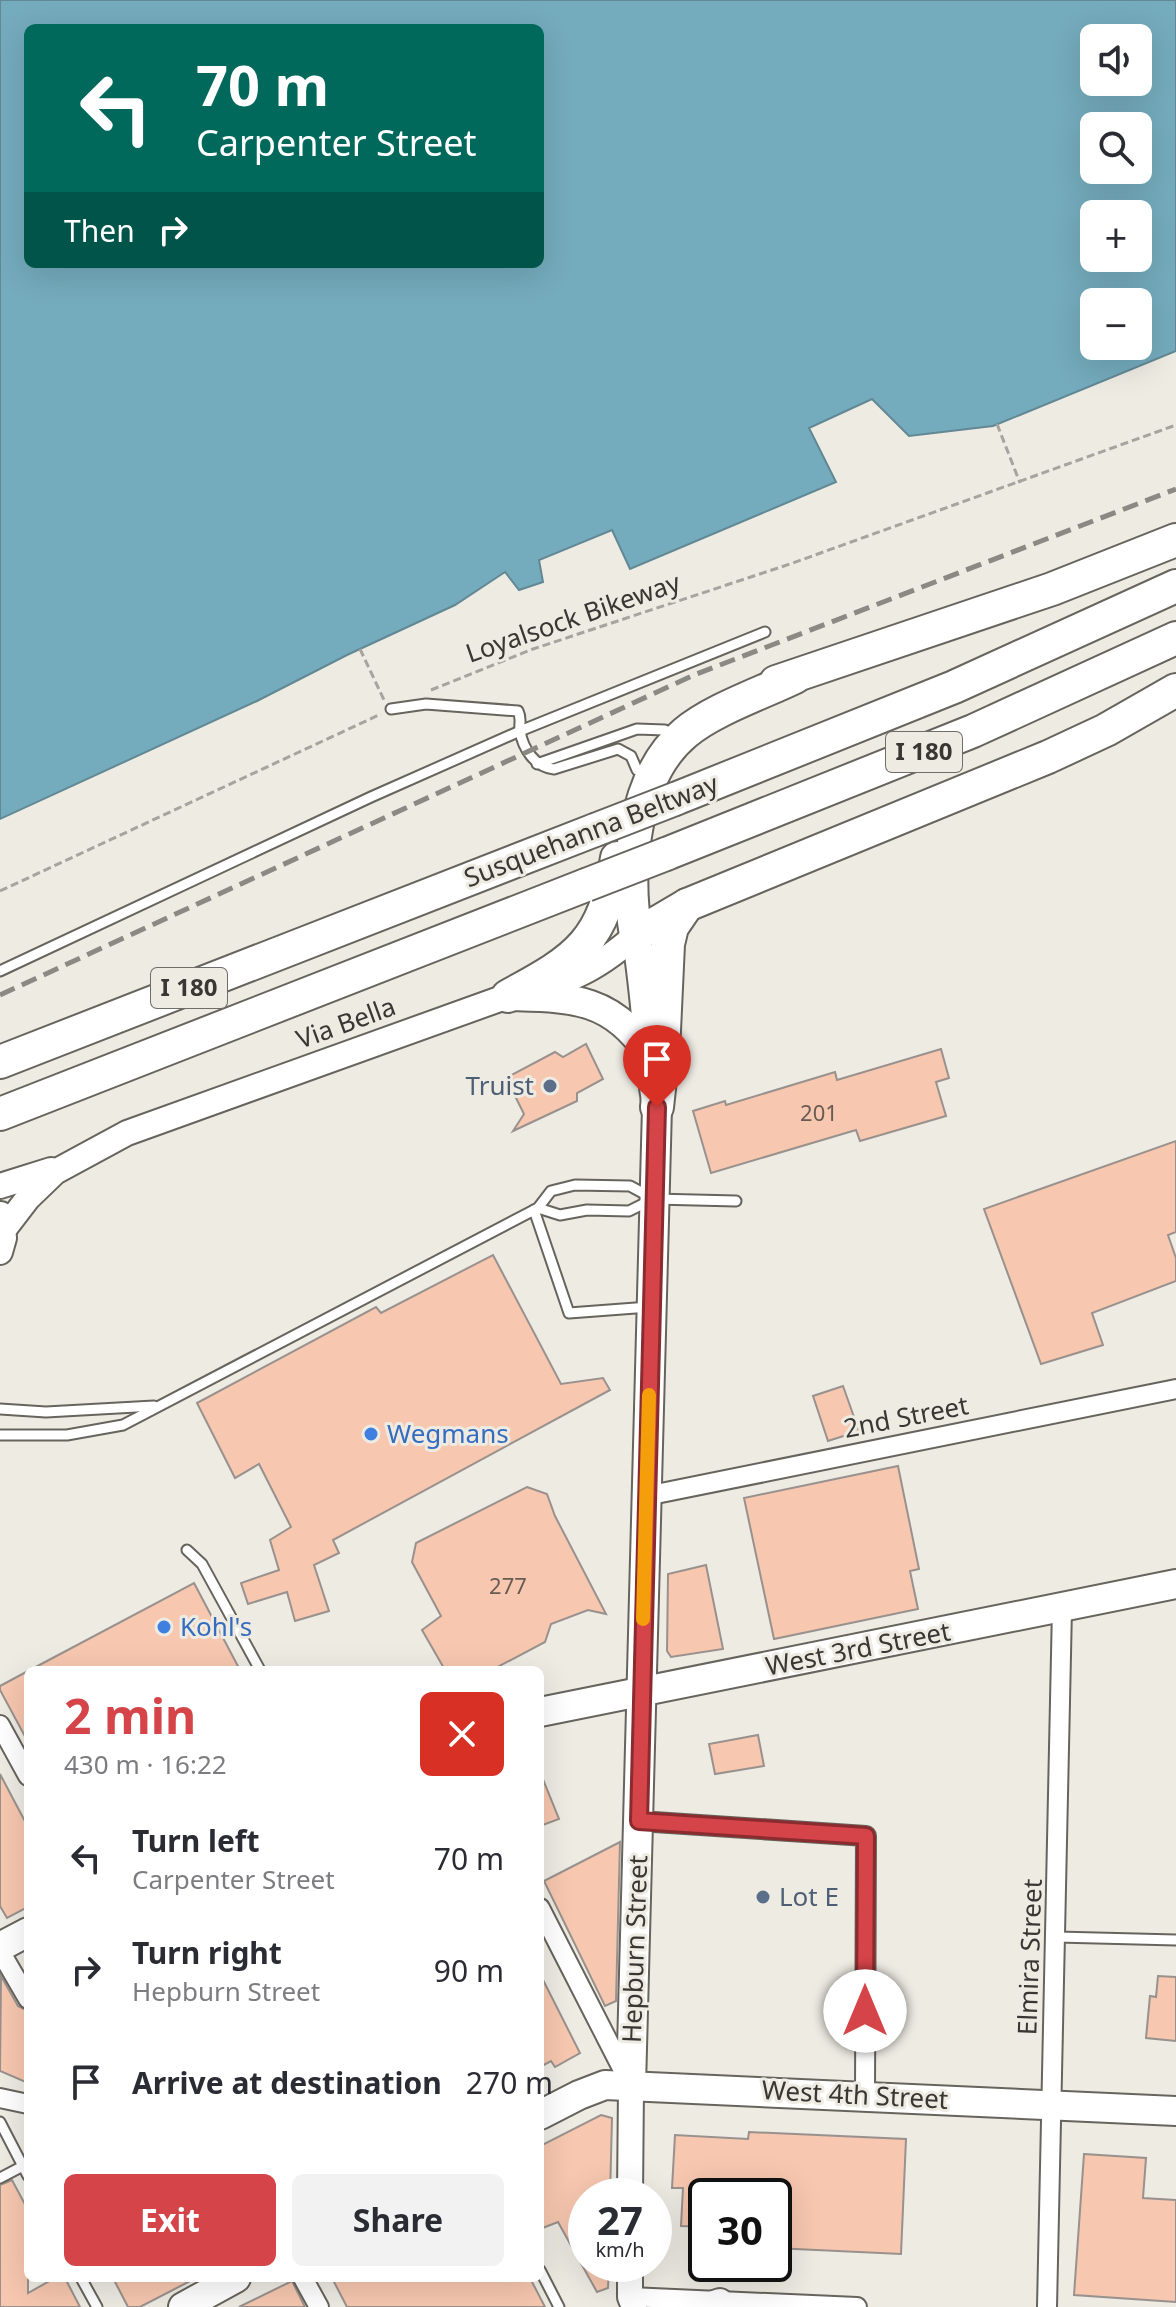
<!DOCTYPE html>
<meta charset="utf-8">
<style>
:root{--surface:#fff;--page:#f2f2f3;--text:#2b2b33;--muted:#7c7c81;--accent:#d44448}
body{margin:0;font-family:"Noto Sans",sans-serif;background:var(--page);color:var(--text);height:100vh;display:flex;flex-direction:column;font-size:30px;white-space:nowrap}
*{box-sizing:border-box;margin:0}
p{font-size:26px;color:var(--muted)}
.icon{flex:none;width:44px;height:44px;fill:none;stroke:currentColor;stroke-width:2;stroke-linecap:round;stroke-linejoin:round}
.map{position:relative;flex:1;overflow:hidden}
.drawer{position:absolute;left:24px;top:1666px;width:520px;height:616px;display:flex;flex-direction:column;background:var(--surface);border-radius:12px;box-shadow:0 8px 32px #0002}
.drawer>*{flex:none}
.hud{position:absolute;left:24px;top:24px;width:520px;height:244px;border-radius:12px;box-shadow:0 8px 32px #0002;background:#00695c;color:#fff;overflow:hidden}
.fabs{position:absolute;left:1080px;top:24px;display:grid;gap:16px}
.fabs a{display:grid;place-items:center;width:72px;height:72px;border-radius:12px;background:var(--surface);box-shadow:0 8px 32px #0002;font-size:40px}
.speed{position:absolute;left:568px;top:2178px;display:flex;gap:16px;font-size:40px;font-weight:700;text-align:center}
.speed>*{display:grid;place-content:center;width:104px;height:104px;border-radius:50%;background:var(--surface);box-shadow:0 8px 32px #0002;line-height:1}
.speed small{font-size:20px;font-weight:400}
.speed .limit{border:4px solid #111;border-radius:12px;background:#fff;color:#111}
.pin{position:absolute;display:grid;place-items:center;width:68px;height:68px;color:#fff;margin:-82px -34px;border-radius:50% 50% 50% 0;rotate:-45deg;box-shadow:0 0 8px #0007}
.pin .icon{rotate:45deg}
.me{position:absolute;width:88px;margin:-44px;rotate:0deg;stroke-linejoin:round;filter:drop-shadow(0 0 6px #0008)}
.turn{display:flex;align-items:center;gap:28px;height:168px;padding:0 40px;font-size:36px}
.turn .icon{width:104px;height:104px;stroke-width:2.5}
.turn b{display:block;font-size:56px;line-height:68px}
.then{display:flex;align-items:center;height:76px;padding:0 40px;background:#0003;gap:16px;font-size:30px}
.round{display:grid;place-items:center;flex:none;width:84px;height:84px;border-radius:12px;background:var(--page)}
.overview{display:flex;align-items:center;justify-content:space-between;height:136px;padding:0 40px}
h1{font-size:48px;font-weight:700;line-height:60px;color:var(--accent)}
.button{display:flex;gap:16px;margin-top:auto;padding:16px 40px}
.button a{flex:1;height:92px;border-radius:12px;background:var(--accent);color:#fff;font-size:32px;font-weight:700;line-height:92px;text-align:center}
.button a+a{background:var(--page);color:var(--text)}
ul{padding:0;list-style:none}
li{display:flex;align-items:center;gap:24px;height:112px;padding:0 40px}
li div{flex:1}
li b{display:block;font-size:30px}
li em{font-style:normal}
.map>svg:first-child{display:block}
.water{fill:#74abbd;stroke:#628894;stroke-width:2;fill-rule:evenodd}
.building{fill:#f7c7af;stroke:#99918d;stroke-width:2}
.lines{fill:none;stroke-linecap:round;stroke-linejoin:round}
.lane-casing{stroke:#67645d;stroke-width:13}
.street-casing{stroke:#67645d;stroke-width:22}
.secondary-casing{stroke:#67645d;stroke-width:28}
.primary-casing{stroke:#67645d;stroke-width:32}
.highway-casing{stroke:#67645d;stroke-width:36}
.path{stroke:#a6a49e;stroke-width:3;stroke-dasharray:8 4;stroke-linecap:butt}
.lane{stroke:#fff;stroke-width:9}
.street{stroke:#fff;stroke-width:18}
.secondary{stroke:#fff;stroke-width:24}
.primary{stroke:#fff;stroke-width:28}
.highway{stroke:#fff;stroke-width:32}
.rail{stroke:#8b8984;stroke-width:5;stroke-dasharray:16 8;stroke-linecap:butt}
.highway-bridge-casing{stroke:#67645d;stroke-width:36;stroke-linecap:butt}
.highway-bridge{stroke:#fff;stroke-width:32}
.route-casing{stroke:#8a2c2f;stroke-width:20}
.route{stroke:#d44448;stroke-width:14}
.slow{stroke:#f59e0b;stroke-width:14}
.service-dot{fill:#5c6f8a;stroke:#eeebe3;stroke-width:3}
.shop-dot{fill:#3f7fe0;stroke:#eeebe3;stroke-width:3}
.labels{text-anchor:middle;stroke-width:6;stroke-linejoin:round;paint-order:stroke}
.number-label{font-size:22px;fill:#685b53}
.shield{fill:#eeebe3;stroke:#6f6d68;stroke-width:2}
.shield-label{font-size:24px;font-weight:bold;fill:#383734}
.street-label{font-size:26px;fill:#383734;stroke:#eeebe3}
.service-label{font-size:26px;fill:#4e5e75;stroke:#eeebe3;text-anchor:end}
.shop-label{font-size:26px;fill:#366cbe;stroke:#eeebe3;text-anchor:start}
</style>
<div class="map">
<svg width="1176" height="2307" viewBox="0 0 1176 2307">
<rect width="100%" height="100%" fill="#eeebe3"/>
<path class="water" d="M0 0H1176V351L993 426 909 436 872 399 809 428 836 482 630 569 612 530 539 560 543 582 519 590 505 572 455 605 347 655 257 701 0 819ZM28 28H540V264H28ZM1094 38H1138V82H1094ZM1094 126H1138V170H1094ZM1094 214H1138V258H1094ZM1094 302H1138V346H1094Z"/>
<g class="building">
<polygon points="586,1044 603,1079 577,1093 577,1101 513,1131 524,1114 506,1078 555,1052 563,1057"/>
<polygon points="941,1049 949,1078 936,1082 946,1116 860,1141 856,1130 711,1173 693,1111 725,1101 726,1105 835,1072 837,1080"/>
<polygon points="1176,1141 1176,1232 1168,1235 1176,1258 1176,1281 1092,1313 1103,1345 1041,1364 984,1209"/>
<polygon points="493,1255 561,1384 603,1378 610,1390 333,1540 339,1553 314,1565 329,1611 295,1621 287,1592 248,1604 241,1583 279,1570 270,1540 291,1527 259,1464 235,1478 197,1403 376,1307 381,1313"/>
<polygon points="843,1386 859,1431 828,1441 813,1396"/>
<polygon points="898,1466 919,1569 910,1571 918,1609 774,1639 744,1498"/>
<polygon points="527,1487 547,1494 555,1516 606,1614 588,1610 551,1624 545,1642 492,1670 473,1668 445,1670 422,1630 441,1616 412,1562 416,1543"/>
<polygon points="706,1565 723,1649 671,1657 667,1651 668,1574"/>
<polygon points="194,1583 240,1670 30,1670"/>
<polygon points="28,1671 28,1742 0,1690 0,1686"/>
<polygon points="758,1735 764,1766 715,1774 709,1744"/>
<polygon points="540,1772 559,1819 540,1826"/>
<polygon points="0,1774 28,1827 28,1907 7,1918 0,1906"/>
<polygon points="620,1842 616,2001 605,2006 544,1881"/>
<polygon points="540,1974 580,2053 555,2067 551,2061 540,2067"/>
<polygon points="1,1976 18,2006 28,2011 28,2083 0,2071"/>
<polygon points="1158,1976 1176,1977 1176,2041 1146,2038 1150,1996 1156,1997"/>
<polygon points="601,2115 612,2118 610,2196 586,2196 586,2264 609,2264 608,2288 597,2292 558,2222 540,2229 540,2146"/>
<polygon points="749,2132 906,2139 901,2254 774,2248 774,2196 706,2196 706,2227 681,2226 683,2188 672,2188 675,2135 748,2139"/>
<polygon points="1084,2154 1146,2158 1143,2198 1176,2200 1176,2302 1074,2295"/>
<polygon points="12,2180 28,2210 28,2293 55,2278 65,2278 80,2307 0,2307 0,2185"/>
<polygon points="113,2278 196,2278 140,2307 128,2307"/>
<polygon points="332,2278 530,2278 545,2307 347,2307"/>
<polygon points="292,2281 305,2307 239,2307"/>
</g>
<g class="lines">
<g class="lane-casing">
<g id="lane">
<path d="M391 709 426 704 518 711C522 719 519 722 520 731 523 749 535 767 554 769L618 749 631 756 637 770"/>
<polyline points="537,764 637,729 665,730"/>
<polyline points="0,971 371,797 520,731 765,632"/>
<polyline points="538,1208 560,1215 587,1210 629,1211 651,1200"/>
<polyline points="534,1210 569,1313 649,1307"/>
<polyline points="0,1409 46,1412 154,1406"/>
<polyline points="0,1435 67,1435 123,1425 538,1208 551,1191 575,1185 630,1186 654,1199 736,1201"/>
<polyline points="187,1550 202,1564 260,1670"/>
<polyline points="1057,1937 1176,1940"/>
<polyline points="0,2122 28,2176"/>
<polyline points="0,2178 23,2166"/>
<polyline points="540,2270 559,2307"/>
<polyline points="81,2278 97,2307"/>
</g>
</g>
<g class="street-casing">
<g id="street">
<polyline points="646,1496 1176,1389"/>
<polyline points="0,1725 28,1776"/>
<polyline points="639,1821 866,1836 865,2095"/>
<polyline points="540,1908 628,2080"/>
<polyline points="0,1951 28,1999"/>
<polyline points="0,2098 28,2104"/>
<polyline points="303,2278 319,2307"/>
<polyline points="630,2297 857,2307"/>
<polyline points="1047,2307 1062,1608"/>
</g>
</g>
<g class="secondary-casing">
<g id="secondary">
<polyline points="0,1186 51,1170"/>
<path d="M5 1228 28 1198 55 1172 127 1133 508 996C565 983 592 974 636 935"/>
<polyline points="0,1252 4,1238 1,1214"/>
<polyline points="630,2196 631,2086"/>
<polyline points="630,2264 630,2297 634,2307"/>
<polyline points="702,2307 720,2301"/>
</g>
</g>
<g class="primary-casing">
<g id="primary">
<path d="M508 996C569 998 610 996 648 1052"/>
<polyline points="540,1712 1176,1584"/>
<polyline points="0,1947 28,1932"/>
<path d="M631 2086 657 1107C647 1049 646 992 636 935"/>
<polyline points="540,2115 579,2095 605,2085 1176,2111"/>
<polyline points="183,2307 236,2278"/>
</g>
</g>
<g class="highway-casing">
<g id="highway">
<path d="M795 677C762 693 712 710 685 733 632 777 625 872 636 935L687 905 1048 757 1106 730 1176 690"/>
<polyline points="776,682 1052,589 1176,540"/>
<polyline points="675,799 954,687 1176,586"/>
<polyline points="666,854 973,731 1176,638"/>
<path d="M508 996C579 958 604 941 617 858"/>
<polyline points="0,1062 595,830"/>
<polyline points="657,1107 663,1052 668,944 672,927 687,905"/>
<polyline points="0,1114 586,885"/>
</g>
</g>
<g class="path">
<polyline points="997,424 1020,483"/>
<polyline points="360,649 384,700"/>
<polyline points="431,690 533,649 790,564 1176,425"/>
<polyline points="0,891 381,714"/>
</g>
<use href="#lane" class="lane"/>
<use href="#street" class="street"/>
<use href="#secondary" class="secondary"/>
<use href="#primary" class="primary"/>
<use href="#highway" class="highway"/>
<polyline class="rail" points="0,995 694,675 1176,489"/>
<g class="highway-bridge-casing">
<g id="highway-bridge">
<polyline points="595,830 675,799"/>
<polyline points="586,885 666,854"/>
</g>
</g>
<use href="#highway-bridge" class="highway-bridge"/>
</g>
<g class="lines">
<g class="route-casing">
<polyline id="route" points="657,1107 639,1821 866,1836 865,2011"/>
</g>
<use href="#route" class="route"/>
<polyline class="slow" points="643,1619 649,1395"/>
</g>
<g class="service-dot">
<circle cx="550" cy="1086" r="8"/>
<circle cx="763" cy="1897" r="8"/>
</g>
<g class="shop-dot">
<circle cx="371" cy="1434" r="8"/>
<circle cx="164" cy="1627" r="8"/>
</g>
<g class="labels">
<g class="number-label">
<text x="819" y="1121">201</text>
<text x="508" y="1594">277</text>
</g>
<g class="shield">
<rect x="886" y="732" width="76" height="40" rx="6"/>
<rect x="151" y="968" width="76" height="40" rx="6"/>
</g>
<g class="shield-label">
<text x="924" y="760">I 180</text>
<text x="189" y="996">I 180</text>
</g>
<g class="street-label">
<text transform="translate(573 618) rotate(-19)" y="9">Loyalsock Bikeway</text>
<text transform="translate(591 831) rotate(-21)" y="9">Susquehanna Beltway</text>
<text transform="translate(346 1023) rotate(-20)" y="9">Via Bella</text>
<text transform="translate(906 1417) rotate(-11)" y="9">2nd Street</text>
<text transform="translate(858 1649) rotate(-11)" y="9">West 3rd Street</text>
<text transform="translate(635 1949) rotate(-88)" y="9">Hepburn Street</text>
<text transform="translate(1030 1957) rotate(-88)" y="9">Elmira Street</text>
<text transform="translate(855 2095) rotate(3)" y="9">West 4th Street</text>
</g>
<g class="service-label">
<text x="534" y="1095">Truist</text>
<text x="779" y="1906" text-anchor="start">Lot E</text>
</g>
<g class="shop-label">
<text x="387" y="1443">Wegmans</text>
<text x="180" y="1636">Kohl's</text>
</g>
</g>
</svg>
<div class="fabs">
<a><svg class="icon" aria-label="sound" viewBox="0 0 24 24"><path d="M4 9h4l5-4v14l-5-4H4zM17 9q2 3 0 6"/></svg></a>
<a><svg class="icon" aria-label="search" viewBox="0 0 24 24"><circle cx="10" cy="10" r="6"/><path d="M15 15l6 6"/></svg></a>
<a>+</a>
<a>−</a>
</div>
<div class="speed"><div>27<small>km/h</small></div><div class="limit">30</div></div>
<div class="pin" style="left:657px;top:1107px;background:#d93025"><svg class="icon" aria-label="arrive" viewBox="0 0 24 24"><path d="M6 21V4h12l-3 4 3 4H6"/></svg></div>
<svg class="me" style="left:865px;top:2011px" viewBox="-20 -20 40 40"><circle r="19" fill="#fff"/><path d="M0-13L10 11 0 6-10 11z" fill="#d44448"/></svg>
<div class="hud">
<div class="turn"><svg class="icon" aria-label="left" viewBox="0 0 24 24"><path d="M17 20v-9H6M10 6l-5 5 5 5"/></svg><div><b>70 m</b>Carpenter Street</div></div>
<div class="then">Then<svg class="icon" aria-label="right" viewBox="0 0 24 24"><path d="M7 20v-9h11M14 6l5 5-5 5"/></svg></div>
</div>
<section class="drawer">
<div class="overview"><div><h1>2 min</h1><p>430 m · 16:22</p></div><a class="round" style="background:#d93025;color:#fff"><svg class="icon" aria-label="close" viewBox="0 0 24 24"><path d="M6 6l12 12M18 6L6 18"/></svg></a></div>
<ul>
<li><svg class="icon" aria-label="left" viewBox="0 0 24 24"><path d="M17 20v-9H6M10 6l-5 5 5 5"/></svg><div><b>Turn left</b><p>Carpenter Street</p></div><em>70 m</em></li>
<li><svg class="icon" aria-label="right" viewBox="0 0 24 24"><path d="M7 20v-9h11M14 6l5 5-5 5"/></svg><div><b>Turn right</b><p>Hepburn Street</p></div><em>90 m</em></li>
<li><svg class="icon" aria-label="arrive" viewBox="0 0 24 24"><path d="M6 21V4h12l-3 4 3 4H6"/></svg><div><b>Arrive at destination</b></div><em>270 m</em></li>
</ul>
<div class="button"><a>Exit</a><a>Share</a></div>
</section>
</div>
